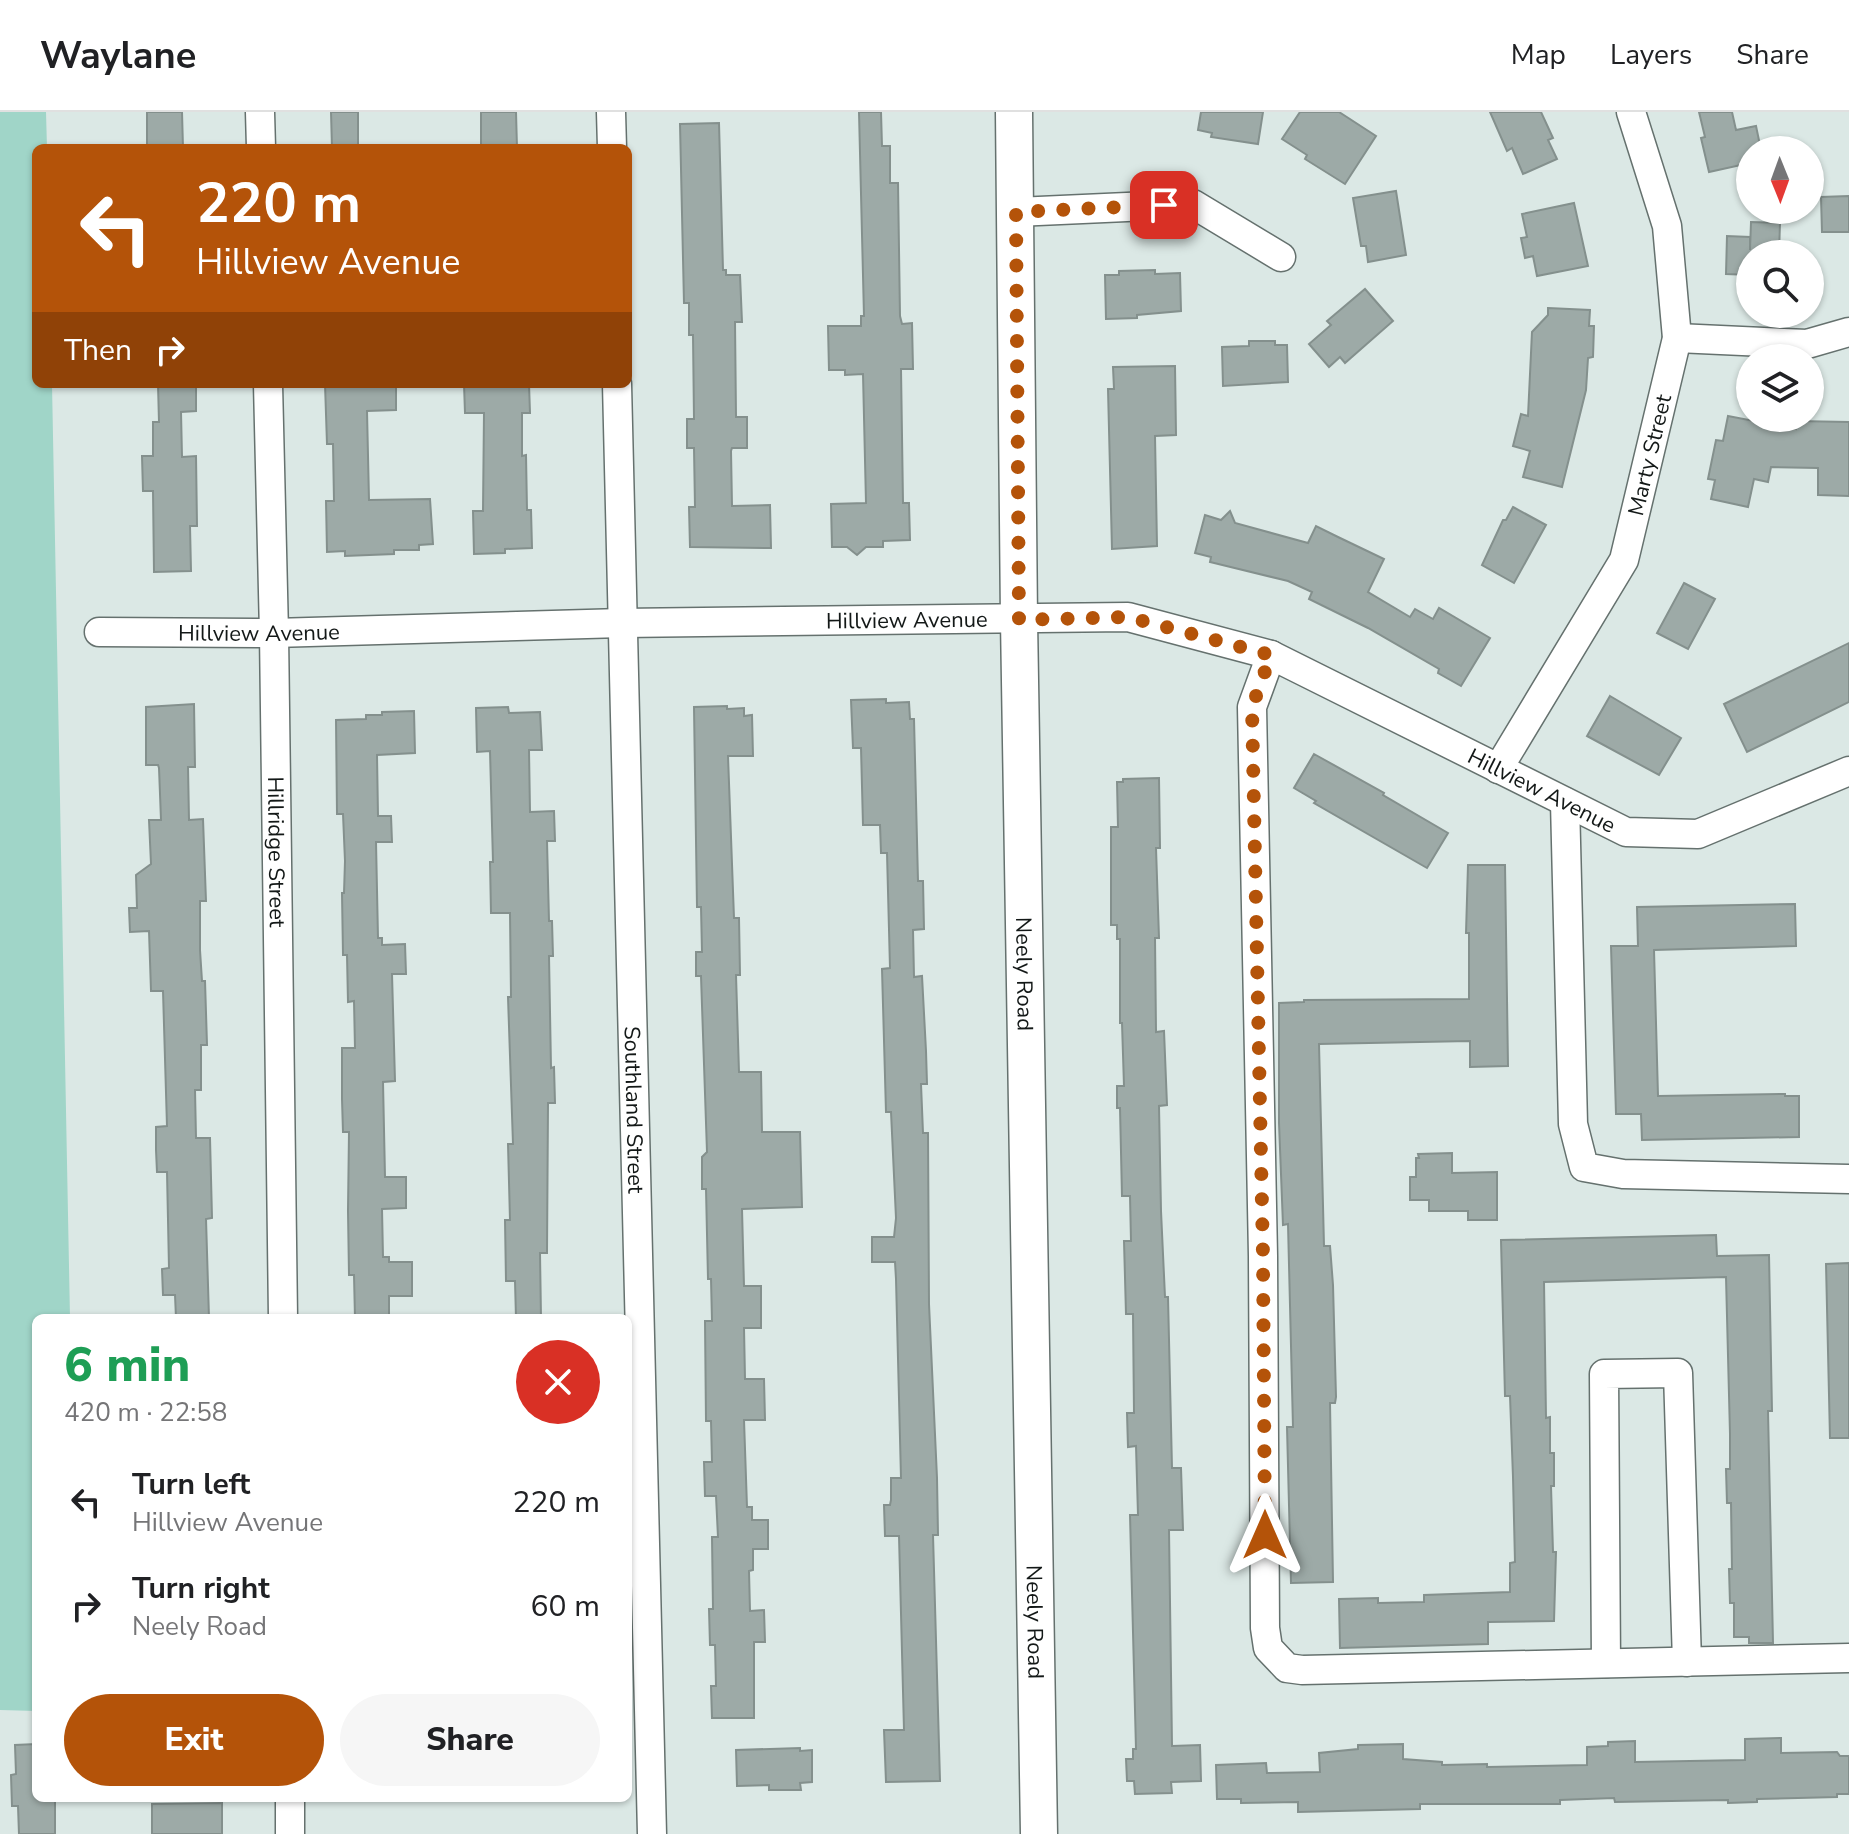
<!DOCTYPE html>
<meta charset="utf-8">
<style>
:root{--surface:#fff;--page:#f6f6f6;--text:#202124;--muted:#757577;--line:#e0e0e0;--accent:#b45309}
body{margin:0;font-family:"Nunito Sans",sans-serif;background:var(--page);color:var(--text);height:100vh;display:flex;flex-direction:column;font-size:30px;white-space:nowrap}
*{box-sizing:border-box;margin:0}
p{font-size:26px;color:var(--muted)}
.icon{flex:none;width:44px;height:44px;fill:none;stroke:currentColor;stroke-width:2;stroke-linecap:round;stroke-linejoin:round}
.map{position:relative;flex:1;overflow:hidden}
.drawer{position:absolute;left:32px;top:1202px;width:600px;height:488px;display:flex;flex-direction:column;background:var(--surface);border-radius:12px;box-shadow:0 2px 6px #0004}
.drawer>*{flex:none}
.guide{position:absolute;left:32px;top:32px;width:600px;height:244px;border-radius:12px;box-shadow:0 2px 6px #0004;background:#b45309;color:#fff;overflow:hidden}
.needle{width:52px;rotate:179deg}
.fabs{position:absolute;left:1736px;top:24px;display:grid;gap:16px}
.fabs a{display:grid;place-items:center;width:88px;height:88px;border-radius:50%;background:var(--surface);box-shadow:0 2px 6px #0004;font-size:40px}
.pin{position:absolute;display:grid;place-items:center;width:68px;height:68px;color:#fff;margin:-34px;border-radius:16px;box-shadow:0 4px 12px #0006}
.me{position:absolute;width:88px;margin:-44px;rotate:0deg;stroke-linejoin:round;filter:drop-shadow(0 0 6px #0008)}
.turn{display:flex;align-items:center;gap:28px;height:168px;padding:0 32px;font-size:36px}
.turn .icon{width:104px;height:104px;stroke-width:2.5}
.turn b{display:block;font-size:56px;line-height:68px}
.then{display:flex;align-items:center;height:76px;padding:0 32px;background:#0003;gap:16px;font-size:30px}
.round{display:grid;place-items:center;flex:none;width:84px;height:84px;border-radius:42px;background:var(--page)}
.overview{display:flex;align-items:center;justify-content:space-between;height:136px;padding:0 32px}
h1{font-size:48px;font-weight:800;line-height:60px;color:#1e9e55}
.button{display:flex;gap:16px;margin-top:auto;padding:16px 32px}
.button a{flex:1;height:92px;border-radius:48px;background:var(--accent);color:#fff;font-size:32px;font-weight:800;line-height:92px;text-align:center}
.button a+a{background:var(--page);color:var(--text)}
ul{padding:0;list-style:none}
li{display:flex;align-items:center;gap:24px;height:104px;padding:0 32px}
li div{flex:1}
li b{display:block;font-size:30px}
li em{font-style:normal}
header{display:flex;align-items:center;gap:48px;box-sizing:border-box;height:112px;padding:0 40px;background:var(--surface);border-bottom:2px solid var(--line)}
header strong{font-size:38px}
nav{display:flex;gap:44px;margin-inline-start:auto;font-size:28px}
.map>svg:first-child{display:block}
.green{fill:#a0d5c8}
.building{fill:#9daaa7;stroke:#84908d;stroke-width:2}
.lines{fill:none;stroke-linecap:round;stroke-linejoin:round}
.minor-casing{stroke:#65716e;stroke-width:31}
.tertiary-casing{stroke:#65716e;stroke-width:39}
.minor{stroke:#fff;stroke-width:28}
.tertiary{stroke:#fff;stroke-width:36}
.route{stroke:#b45309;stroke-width:14;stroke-dasharray:0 25.2}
.labels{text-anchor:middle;stroke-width:6;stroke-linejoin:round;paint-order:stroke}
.street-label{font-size:22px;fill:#131817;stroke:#fff}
</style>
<header>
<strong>Waylane</strong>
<nav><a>Map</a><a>Layers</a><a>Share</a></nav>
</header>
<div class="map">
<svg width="1849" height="1722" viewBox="0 0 1849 1722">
<rect width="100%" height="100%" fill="#dbe8e5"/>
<polygon class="green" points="0,0 46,0 47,36 36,36 36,272 52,272 70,1206 36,1206 36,1599 0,1598"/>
<g class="building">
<polygon points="147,0 182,0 183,36 147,36"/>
<polygon points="331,0 358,0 358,36 332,36"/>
<polygon points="481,0 516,0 517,36 481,36"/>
<polygon points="859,0 881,0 882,34 890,34 890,71 898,71 900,204 902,212 912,211 913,257 901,257 903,391 909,391 910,428 883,429 883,435 866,435 857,443 847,435 832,435 831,392 866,391 863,262 845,263 845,258 829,258 828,214 861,214 861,204 864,204"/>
<polygon points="1201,0 1263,0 1258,32 1211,25 1212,21 1198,18"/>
<polygon points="1300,0 1339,0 1376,24 1345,72 1305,47 1307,43 1282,27"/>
<polygon points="1490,0 1541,0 1553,26 1548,28 1557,47 1523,62 1512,36 1507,39"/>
<polygon points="1699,0 1732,0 1736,18 1756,14 1761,38 1750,38 1750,51 1709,60 1701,26 1705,25"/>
<polygon points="719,11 723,158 726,158 726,163 740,163 742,210 735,210 736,305 747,305 747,336 732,336 731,339 732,394 770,393 771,436 690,435 689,395 695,395 694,336 687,336 687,307 694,307 693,223 689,223 689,191 684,191 680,12"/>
<polygon points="1396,79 1406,143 1368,150 1366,134 1361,134 1353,86"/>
<polygon points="1849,84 1849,120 1822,120 1821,85"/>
<polygon points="1574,91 1588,154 1537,164 1533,144 1525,146 1521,126 1527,125 1522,102"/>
<polygon points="1751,110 1780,111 1779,142 1750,142 1750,163 1726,162 1727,124 1750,125 1750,138"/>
<polygon points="1155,158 1155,162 1180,161 1181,199 1137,203 1137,206 1106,207 1105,163 1119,163 1119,159"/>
<polygon points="1365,177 1393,209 1345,251 1340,245 1329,255 1309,232 1331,213 1327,209"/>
<polygon points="1548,196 1590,198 1589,214 1594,214 1593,245 1588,246 1586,278 1562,375 1523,365 1530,339 1513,334 1521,302 1528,304 1532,220 1548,203"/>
<polygon points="1249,229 1275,229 1275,233 1287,233 1288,270 1223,274 1222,235 1249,234"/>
<polygon points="1175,254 1176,323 1155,324 1157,434 1112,437 1108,277 1114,277 1113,255"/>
<polygon points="158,272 196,272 196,299 181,300 182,345 196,344 197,414 190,414 191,459 154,460 153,379 143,379 142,344 153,344 153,310 159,310"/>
<polygon points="325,272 396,272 396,298 367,299 369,388 430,387 433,432 419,433 419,438 394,438 394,442 345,444 345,439 327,440 326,389 334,389 333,332 327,332"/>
<polygon points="464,272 529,272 530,301 522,301 522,344 526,343 527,398 531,398 532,436 505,437 505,441 474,442 473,399 483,399 484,301 465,301"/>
<polygon points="1728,304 1796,317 1796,309 1849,310 1849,384 1818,383 1818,356 1771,355 1768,370 1754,367 1748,395 1711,387 1715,368 1708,367 1716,328 1723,329"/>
<polygon points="1513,395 1546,413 1514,471 1482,453 1503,408 1506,408"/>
<polygon points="1230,399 1235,411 1308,431 1316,414 1338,425 1384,447 1368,480 1410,505 1415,497 1433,507 1439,496 1490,526 1461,574 1438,561 1439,557 1368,516 1309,487 1312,480 1288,469 1210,450 1211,445 1195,441 1205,403 1221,408"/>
<polygon points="1684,471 1715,487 1688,537 1657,521"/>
<polygon points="1849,531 1849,590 1747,640 1724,592"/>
<polygon points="1610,584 1681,626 1659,663 1587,624"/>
<polygon points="886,587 886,591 909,590 910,607 914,607 918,769 923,769 924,817 913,818 914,865 922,864 926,939 927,972 921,972 923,1021 928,1021 929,1192 937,1366 938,1423 933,1423 940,1669 886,1670 884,1618 904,1618 899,1424 885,1424 884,1393 890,1393 891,1388 891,1366 901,1366 896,1167 895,1150 872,1150 872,1125 894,1125 896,1106 891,1000 886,1000 882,857 890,856 887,741 881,741 880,713 863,713 861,636 853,636 851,588"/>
<polygon points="194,592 195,655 188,655 189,708 203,707 206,789 200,789 200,838 202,869 205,869 207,933 201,933 201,978 195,978 196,1026 210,1026 212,1106 206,1107 209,1206 176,1206 175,1183 163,1183 162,1157 169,1156 167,1060 157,1060 156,1038 156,1015 167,1014 163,879 151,879 149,819 130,820 129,796 137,796 136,763 151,752 149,708 161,708 159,656 158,653 146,653 146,595"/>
<polygon points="727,594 727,597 744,596 744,604 752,603 753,644 728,644 734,806 739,806 740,863 736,863 739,960 761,960 762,1020 800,1020 802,1095 742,1097 744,1174 761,1174 761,1216 744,1216 745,1267 764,1267 765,1308 744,1308 747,1395 752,1395 752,1408 768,1408 768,1437 753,1437 753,1458 749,1459 750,1499 764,1498 765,1530 754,1530 754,1606 712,1606 711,1574 716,1574 715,1533 710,1533 709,1497 713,1497 712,1425 718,1425 716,1384 705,1384 704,1350 712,1350 711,1309 706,1309 705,1209 712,1209 711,1167 708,1167 706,1077 702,1077 702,1045 707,1040 701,864 696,864 696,840 702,840 701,795 697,795 694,595"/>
<polygon points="508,595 509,601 540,600 542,638 529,638 530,700 554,699 555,729 547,729 549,809 552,809 553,844 549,844 551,956 554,955 555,991 548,991 547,1141 540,1141 541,1206 516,1206 515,1169 506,1169 505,1108 510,1108 508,1032 513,1032 508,885 511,885 510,801 491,801 490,750 493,750 490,639 477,640 476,596"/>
<polygon points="414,599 415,641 377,643 378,704 391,704 392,730 376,730 378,826 382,826 382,833 405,832 406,862 392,862 395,969 383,970 385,1065 406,1065 406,1096 382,1097 383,1145 389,1145 389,1150 412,1150 412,1184 389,1184 389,1206 355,1206 354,1163 349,1163 348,1099 349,1020 343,1020 342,987 342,936 355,936 354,889 348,890 347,843 343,843 342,781 344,781 345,749 343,702 337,702 336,608 366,607 366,603 382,603 382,600"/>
<polygon points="1314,642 1384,681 1383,683 1448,721 1427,756 1314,691 1316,689 1294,676"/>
<polygon points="1159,666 1160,736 1156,736 1159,826 1155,826 1156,920 1164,919 1167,993 1159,994 1161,1099 1165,1185 1168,1185 1172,1356 1181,1356 1183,1418 1169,1418 1172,1634 1200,1633 1201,1669 1171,1670 1172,1681 1135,1682 1134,1669 1127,1669 1126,1647 1133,1647 1133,1637 1136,1637 1130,1403 1138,1403 1136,1334 1128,1335 1127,1301 1134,1301 1133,1202 1126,1202 1124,1129 1131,1129 1130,1084 1122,1084 1120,996 1117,996 1117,974 1124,974 1122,911 1120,911 1120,827 1117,827 1117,813 1111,813 1111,715 1118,715 1117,670 1123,670 1123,667"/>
<polygon points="1468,753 1505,753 1508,954 1470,955 1470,929 1319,932 1324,1134 1330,1134 1333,1173 1336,1285 1335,1291 1330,1291 1333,1470 1291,1471 1287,1315 1293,1315 1288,1112 1283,1113 1279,1011 1279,891 1304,890 1304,888 1469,887 1469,821 1466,821"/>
<polygon points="1795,792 1796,834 1654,838 1658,984 1785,982 1785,984 1799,984 1799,1025 1642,1028 1641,1002 1616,1002 1611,834 1638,834 1637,795"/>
<polygon points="1452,1041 1452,1061 1497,1060 1497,1108 1468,1108 1468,1099 1429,1099 1429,1088 1410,1088 1410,1065 1416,1065 1416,1046 1419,1046 1418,1042"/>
<polygon points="1716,1123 1717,1144 1769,1143 1772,1299 1768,1299 1773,1531 1749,1531 1749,1525 1734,1525 1734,1491 1730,1491 1729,1457 1732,1457 1731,1391 1727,1391 1726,1357 1730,1357 1730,1322 1726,1165 1544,1170 1546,1306 1550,1305 1550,1341 1554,1341 1554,1374 1551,1374 1553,1440 1556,1440 1554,1509 1488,1510 1488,1532 1340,1536 1339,1487 1378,1486 1378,1491 1424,1490 1424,1483 1510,1480 1510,1451 1515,1450 1513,1365 1510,1284 1505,1284 1501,1128"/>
<polygon points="1849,1151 1849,1326 1830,1326 1826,1152"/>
<polygon points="1781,1626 1781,1641 1837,1640 1840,1644 1849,1644 1849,1682 1837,1682 1837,1685 1757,1687 1757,1690 1728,1691 1728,1688 1615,1690 1614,1686 1560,1688 1560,1692 1420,1692 1420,1697 1298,1700 1298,1690 1241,1691 1241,1687 1217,1687 1216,1653 1266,1651 1267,1661 1320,1660 1319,1641 1358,1637 1358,1633 1403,1632 1403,1647 1442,1650 1442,1653 1487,1652 1487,1655 1587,1653 1587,1635 1608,1634 1608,1630 1635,1629 1635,1650 1745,1648 1745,1627"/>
<polygon points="36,1632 36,1686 55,1686 55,1722 19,1722 18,1694 12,1694 11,1663 16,1662 15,1633"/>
<polygon points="800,1636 800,1639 812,1638 812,1670 800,1671 801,1678 769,1678 769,1673 737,1674 736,1638"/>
<polygon points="222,1691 222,1722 152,1722 152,1692"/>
</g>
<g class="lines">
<g class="minor-casing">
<g id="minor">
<polyline points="260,0 261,36"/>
<polyline points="611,0 612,36"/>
<polyline points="1016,100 1193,92 1281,145"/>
<polyline points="1677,226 1807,232 1849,220"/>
<path id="s1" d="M268 272 274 521 283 1206"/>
<path id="s2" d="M617 272 652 1722"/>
<path id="s3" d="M99 520 274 521 622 511 1128 505 1271 543 1626 720 1698 722 1849 659"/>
<polyline points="1271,543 1252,595 1263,1144 1265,1516 1268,1536 1287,1556 1302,1558 1849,1546"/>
<path id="s4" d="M1498 657 1624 448 1677 226 1667 114 1631 0"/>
<polyline points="1565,690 1573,1012 1584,1055 1623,1062 1849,1067"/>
<polyline points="1606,1551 1604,1262 1678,1261 1687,1550"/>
<polyline points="290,1686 290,1722"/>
</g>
</g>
<g class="tertiary-casing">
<g id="tertiary">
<path id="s5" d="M1014 0 1019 508 1039 1722"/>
</g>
</g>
<use href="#minor" class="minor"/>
<use href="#tertiary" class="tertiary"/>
</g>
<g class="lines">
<polyline class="route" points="1164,93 1016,100 1019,508 1128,505 1271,543 1252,595 1263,1144 1265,1423"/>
</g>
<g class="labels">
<g class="street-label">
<text dy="8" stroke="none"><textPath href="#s4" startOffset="352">Marty Street</textPath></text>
<text dy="8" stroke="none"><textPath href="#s3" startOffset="808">Hillview Avenue</textPath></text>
<text dy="8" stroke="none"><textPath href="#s3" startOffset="160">Hillview Avenue</textPath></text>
<text dy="8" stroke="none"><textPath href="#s3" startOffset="1480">Hillview Avenue</textPath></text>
<text dy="8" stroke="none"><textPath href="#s1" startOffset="468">Hillridge Street</textPath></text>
<text dy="8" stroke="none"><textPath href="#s5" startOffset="862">Neely Road</textPath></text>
<text dy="8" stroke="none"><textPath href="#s2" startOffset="726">Southland Street</textPath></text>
<text dy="8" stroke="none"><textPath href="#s5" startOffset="1510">Neely Road</textPath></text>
</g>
</g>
</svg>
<div class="fabs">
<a><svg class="needle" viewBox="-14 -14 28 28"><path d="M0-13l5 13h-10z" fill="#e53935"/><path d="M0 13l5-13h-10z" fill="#757577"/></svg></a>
<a><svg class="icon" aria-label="search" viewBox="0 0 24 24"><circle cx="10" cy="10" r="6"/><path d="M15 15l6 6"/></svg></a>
<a><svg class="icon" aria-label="layers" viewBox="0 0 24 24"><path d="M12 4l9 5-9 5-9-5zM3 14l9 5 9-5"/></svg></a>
</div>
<div class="pin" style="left:1164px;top:93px;background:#d93025"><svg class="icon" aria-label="arrive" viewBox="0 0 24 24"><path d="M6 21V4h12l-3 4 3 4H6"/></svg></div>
<svg class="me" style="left:1265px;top:1423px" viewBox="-20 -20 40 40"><path d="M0-17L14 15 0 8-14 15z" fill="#b45309" stroke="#fff" stroke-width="4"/></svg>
<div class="guide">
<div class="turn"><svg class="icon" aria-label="left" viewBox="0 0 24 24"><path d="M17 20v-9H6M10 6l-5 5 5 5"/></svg><div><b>220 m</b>Hillview Avenue</div></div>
<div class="then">Then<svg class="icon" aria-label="right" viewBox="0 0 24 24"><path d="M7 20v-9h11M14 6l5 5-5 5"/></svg></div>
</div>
<section class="drawer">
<div class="overview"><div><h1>6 min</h1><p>420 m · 22:58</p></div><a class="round" style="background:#d93025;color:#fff"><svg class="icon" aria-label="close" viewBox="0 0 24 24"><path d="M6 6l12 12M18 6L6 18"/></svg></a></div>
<ul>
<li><svg class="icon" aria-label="left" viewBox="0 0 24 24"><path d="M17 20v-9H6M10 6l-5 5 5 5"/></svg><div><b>Turn left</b><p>Hillview Avenue</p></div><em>220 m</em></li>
<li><svg class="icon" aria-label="right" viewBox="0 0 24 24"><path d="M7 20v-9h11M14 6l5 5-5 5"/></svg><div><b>Turn right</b><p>Neely Road</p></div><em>60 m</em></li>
</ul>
<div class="button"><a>Exit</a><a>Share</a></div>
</section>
</div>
